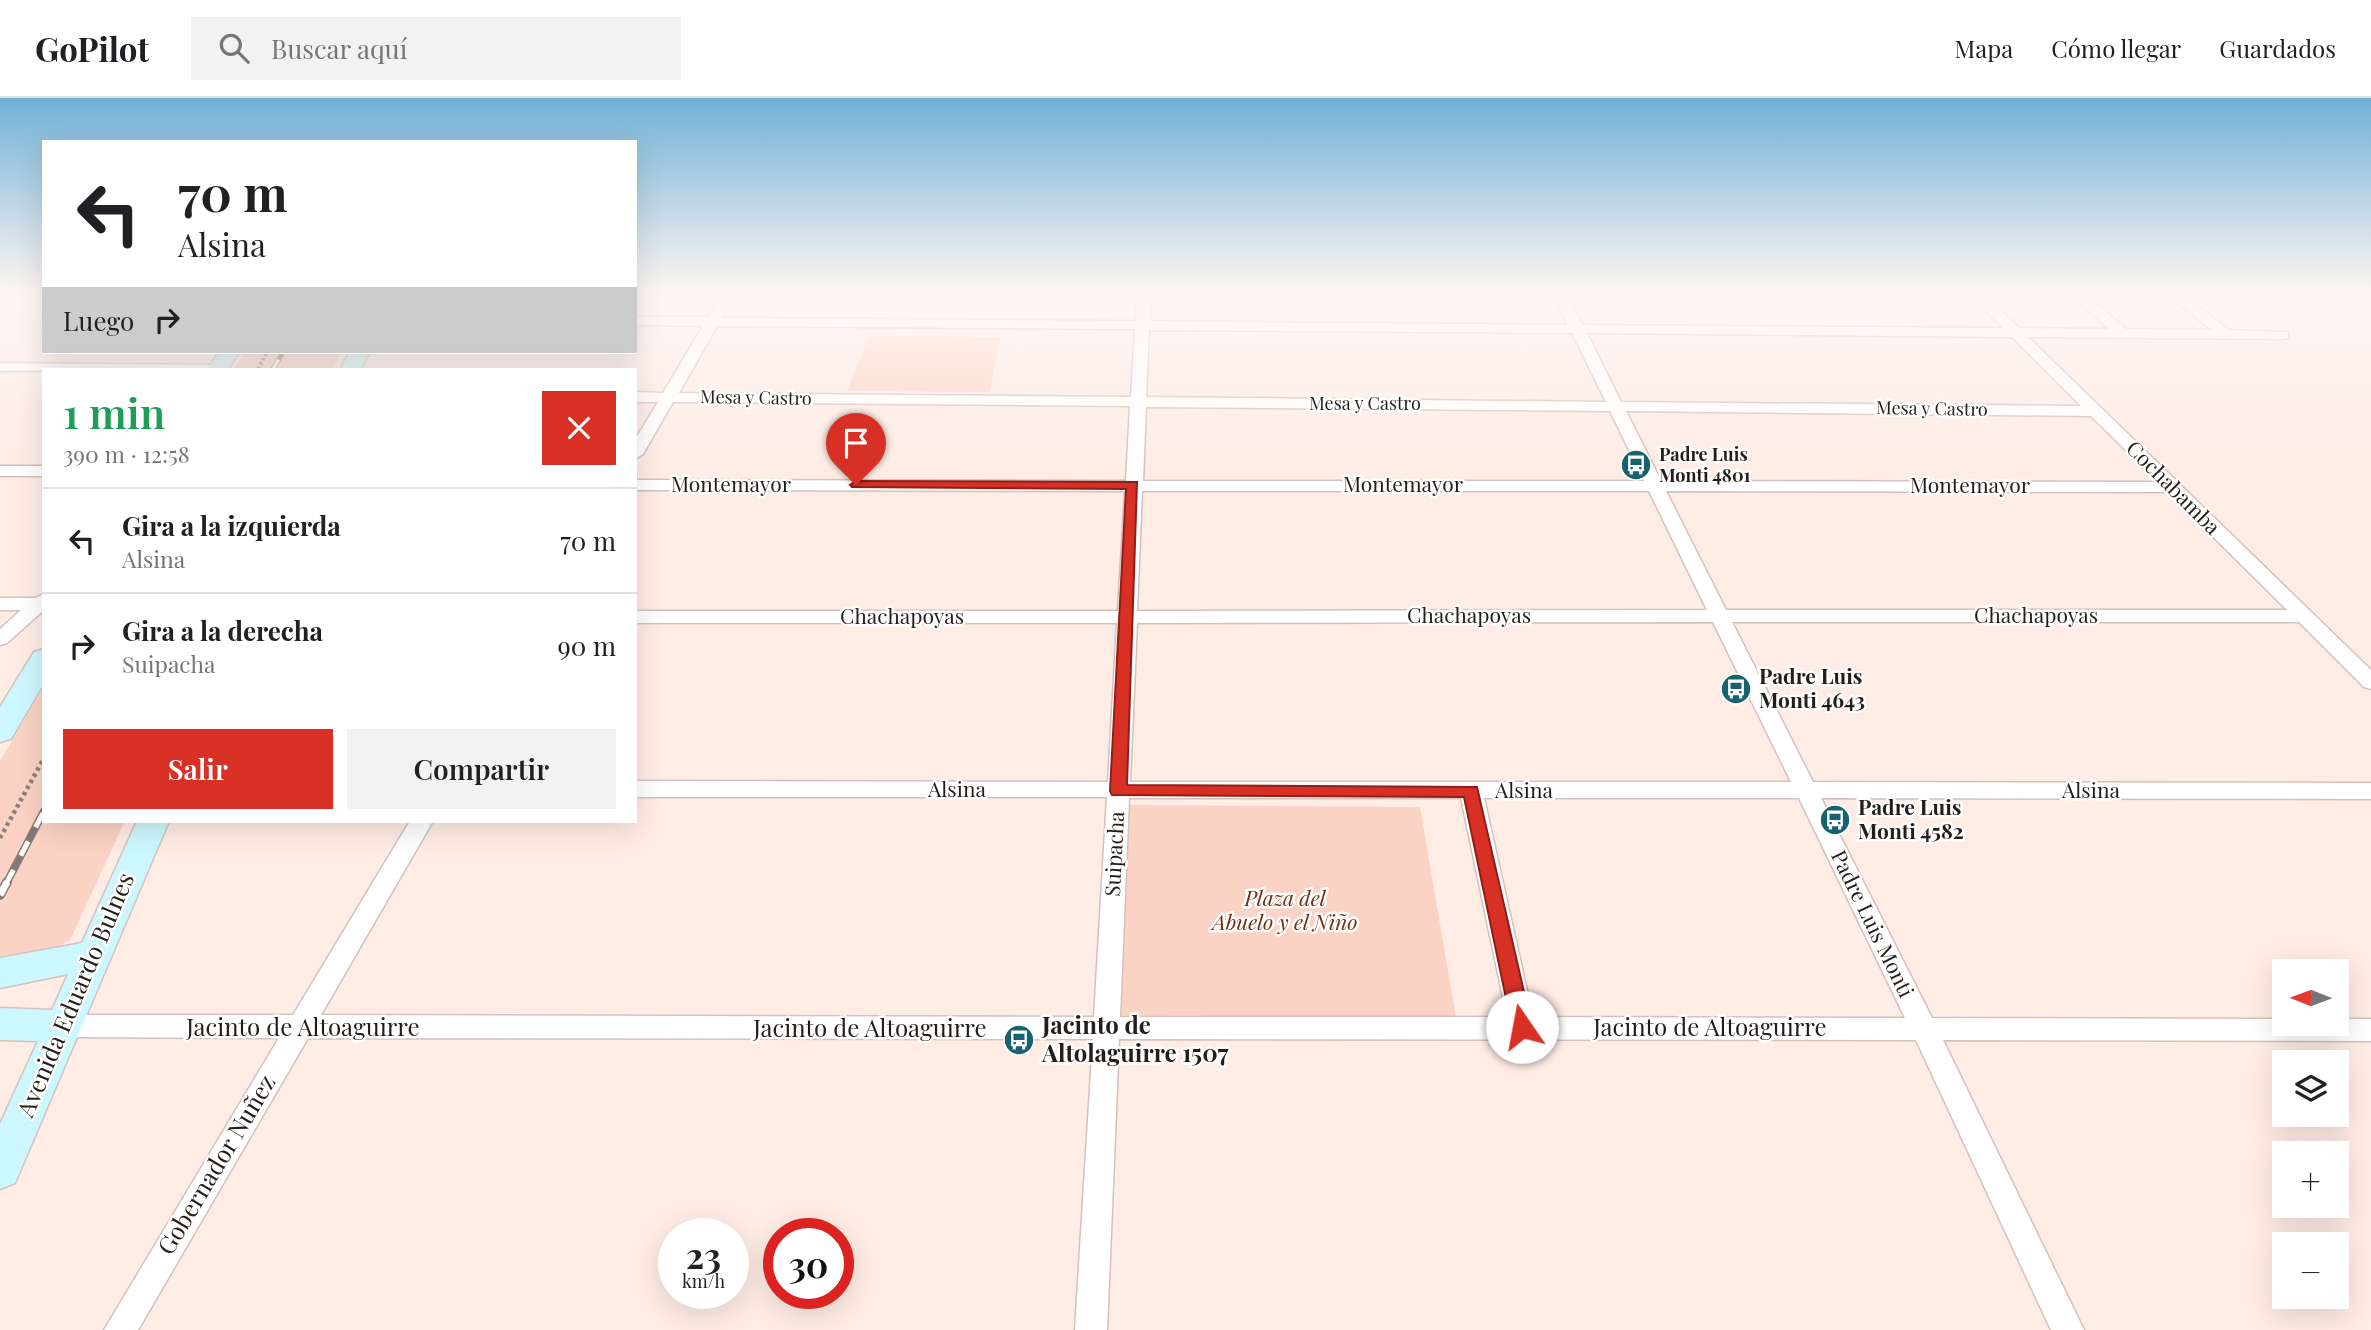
<!DOCTYPE html>
<html lang="es">
<meta charset="utf-8">
<style>
:root{--surface:#fff;--page:#f2f2f2;--text:#202124;--muted:#757577;--line:#e0e0e0;--accent:#d93025}
body{margin:0;font-family:"Playfair Display",serif;background:var(--page);color:var(--text);height:100vh;display:flex;flex-direction:column;font-size:26px;white-space:nowrap}
*{box-sizing:border-box;margin:0}
p{font-size:23px;color:var(--muted)}
.icon{flex:none;width:38px;height:38px;fill:none;stroke:currentColor;stroke-width:2;stroke-linecap:round;stroke-linejoin:round}
.map{position:relative;flex:1;overflow:hidden}
.panel{position:absolute;left:42px;top:270px;width:595px;height:455px;display:flex;flex-direction:column;background:var(--surface);border-radius:0px;box-shadow:0 7px 28px #0002}
.panel>*{flex:none}
.top-card{position:absolute;left:42px;top:42px;width:595px;height:214px;border-radius:0px;box-shadow:0 7px 28px #0002;background:#fff;color:var(--text);overflow:hidden}
.needle{width:46px;rotate:271deg}
.buttons{position:absolute;left:2272px;top:861px;display:grid;gap:14px}
.buttons a{display:grid;place-items:center;width:77px;height:77px;border-radius:0px;background:var(--surface);box-shadow:0 7px 28px #0002;font-size:35px}
.speed{position:absolute;left:658px;top:1120px;display:flex;gap:14px;font-size:35px;font-weight:700;text-align:center}
.speed>*{display:grid;place-content:center;width:91px;height:91px;border-radius:50%;background:var(--surface);box-shadow:0 7px 28px #0002;line-height:1}
.speed small{font-size:18px;font-weight:400}
.speed .limit{border:10px solid #d22;background:#fff;color:#111}
.pin{position:absolute;display:grid;place-items:center;width:60px;height:60px;color:#fff;margin:-72px -30px;border-radius:50% 50% 50% 0;rotate:-45deg;box-shadow:0 0 7px #0007}
.pin .icon{rotate:45deg}
.me{position:absolute;width:77px;margin:-38px;rotate:348deg;stroke-linejoin:round;filter:drop-shadow(0 0 5px #0008)}
.turn{display:flex;align-items:center;gap:24px;height:147px;padding:0 21px;font-size:32px}
.turn .icon{width:91px;height:91px;stroke-width:2.5}
.turn b{display:block;font-size:49px;line-height:60px}
.then{display:flex;align-items:center;height:66px;padding:0 21px;background:#0003;gap:14px;font-size:26px}
.round{display:grid;place-items:center;flex:none;width:74px;height:74px;border-radius:0px;background:var(--page)}
.summary{display:flex;align-items:center;justify-content:space-between;height:119px;padding:0 21px}
h1{font-size:42px;font-weight:600;line-height:52px;color:#1e9e55}
.button{display:flex;gap:14px;margin-top:auto;padding:14px 21px}
.button a{flex:1;height:80px;border-radius:0px;background:var(--accent);color:#fff;font-size:28px;font-weight:600;line-height:80px;text-align:center}
.button a+a{background:var(--page);color:var(--text)}
ul{padding:0;list-style:none}
li{display:flex;align-items:center;gap:21px;height:105px;padding:0 21px;border-top:2px solid var(--line)}
li div{flex:1}
li b{display:block;font-size:26px}
li em{font-style:normal}
header{display:flex;align-items:center;gap:42px;box-sizing:border-box;height:98px;padding:0 35px;background:var(--surface);border-bottom:2px solid var(--line)}
header strong{font-size:33px}
nav{display:flex;gap:38px;margin-inline-start:auto;font-size:24px}
.search{width:490px;height:63px;background:var(--page);display:flex;align-items:center;gap:18px;box-sizing:border-box;padding:0 24px;border-radius:0px;color:var(--muted);font-size:26px}
.map>svg:first-child{display:block}
.green{fill:#fbd3c4}
.lines{fill:none;stroke-linecap:round;stroke-linejoin:round}
.minor-casing{stroke:#d3c2bc;stroke-width:3}
.secondary-casing{stroke:#d3c2bc;stroke-width:3}
.path-far1{stroke:#8c807b;stroke-width:3.5;stroke-dasharray:2.5 2.5;stroke-linecap:butt}
.path{stroke:#8c807b;stroke-width:4.5;stroke-dasharray:3.5 3.5;stroke-linecap:butt}
.minor{fill:#fff;fill-rule:evenodd}
.secondary{fill:#cdf7fe;fill-rule:evenodd}
.rail-far2-casing{stroke:#847974;stroke-width:5}
.rail-far1-casing{stroke:#847974;stroke-width:8}
.rail-casing{stroke:#847974;stroke-width:10}
.rail-far2{stroke:#fff;stroke-width:3.5;stroke-dasharray:11;stroke-linecap:butt}
.rail-far1{stroke:#fff;stroke-width:5;stroke-dasharray:16;stroke-linecap:butt}
.rail{stroke:#fff;stroke-width:7;stroke-dasharray:21;stroke-linecap:butt}
.route{fill:#d93025;stroke:#8d1f18;stroke-width:2}
.labels{text-anchor:middle;stroke-width:5;stroke-linejoin:round;paint-order:stroke}
.far-street-label{font-size:18px;fill:#241e1b;stroke:#fff}
.far-poi-label{font-size:18px;font-weight:bold;fill:#241e1b;stroke:#fff;text-anchor:start}
.street-label{font-size:21px;fill:#241e1b;stroke:#fff}
.poi-label{font-size:21px;font-weight:bold;fill:#241e1b;stroke:#fff;text-anchor:start}
.park-label{font-size:21px;font-style:italic;fill:#752c0c;stroke:#fff}
.near-street-label{font-size:24px;fill:#241e1b;stroke:#fff}
.near-poi-label{font-size:24px;font-weight:bold;fill:#241e1b;stroke:#fff;text-anchor:start}
</style>
<header>
<strong>GoPilot</strong>
<div class="search"><svg class="icon" aria-label="search" viewBox="0 0 24 24"><circle cx="10" cy="10" r="6"/><path d="M15 15l6 6"/></svg>Buscar aquí</div>
<nav><a>Mapa</a><a>Cómo llegar</a><a>Guardados</a></nav>
</header>
<div class="map">
<svg width="2371" height="1232" viewBox="0 0 2371 1232">
<rect width="100%" height="100%" fill="#feece5"/>
<g class="green">
<polygon points="869,238 1000,239 990,294 847,293"/>
<polygon points="245,254 341,254 333,271 234,271"/>
<polygon points="44,589 44,723 125,723 70,842 43,858 0,866 0,663"/>
<polygon points="1128,707 1420,709 1456,920 1115,917"/>
</g>
<g class="lines">
<g class="minor-casing">
<g id="minor">
<path d="M722 196H736L722 220 1136 223 1137 196H1151L1150 223 1568 227 1553 196H1567L1582 227 2003 230 1969 196H1984L2019 230 2109 231 2070 196H2085L2126 231 2212 232 2166 196H2181L2229 232 2288 234V240L2283 241 2028 239 2371 572V591L2364 589 2299 524H1732L1813 684 2371 685V701L1821 700 1932 920 2284 921V926H2336V921H2371V943L1943 942 2084 1232H2051L1916 942 1119 941 1107 1232H1075L1093 941 308 940 138 1232H104L279 940 64 939 55 936 51 928 55 920 64 917H293L410 723H433L321 917 1094 919 1107 699H635V683L1108 684 1117 525H635V513H1118L1125 393 635 392V382L1126 383 1130 308 673 304 643 356 635 361V342L658 304H635V294L663 295 703 228 635 227V219H708ZM717 228 1135 231 1131 299 679 295ZM1149 232 1572 235 1606 304 1146 299ZM1587 235 2012 239 2081 308 1621 304ZM1146 309 1610 313 1644 383H1143ZM1626 313 2091 318 2158 384 1661 383ZM1142 393H1649L1707 512 1137 513ZM1666 393 2168 394 2287 512H1726ZM1713 524 1791 684H1130L1137 525ZM1129 700H1461L1507 919H1120ZM1484 700H1799L1905 920 1533 919Z"/>
<polygon points="0,265 218,267 225,271 0,273"/>
<rect x="0" y="368" width="44" height="10"/>
<polygon points="44,496 44,512 7,545 0,547 0,531 21,512 0,512 0,500 35,500"/>
</g>
</g>
<g class="secondary-casing">
<g id="secondary">
<polygon points="219,254 239,254 228,271 208,271"/>
<polygon points="349,254 369,254 361,271 341,271"/>
<polygon points="44,551 44,585 11,641 0,644 0,609 34,554"/>
<polygon points="137,723 169,723 15,1085 0,1091 0,1026 38,943 0,942 0,910 52,912 68,876 0,890 0,860 82,845"/>
</g>
</g>
<polyline class="path-far1" points="258,271 267,254"/>
<polyline class="path" points="0,740 44,660"/>
<use href="#minor" class="minor"/>
<use href="#secondary" class="secondary"/>
<g class="rail-far2-casing">
<polyline id="rail-far2" points="273,271 283,254"/>
</g>
<g class="rail-far1-casing">
<polyline id="rail-far1" points="6,786 44,713"/>
</g>
<g class="rail-casing">
<polyline id="rail" points="0,797 7,784"/>
</g>
<use href="#rail-far2" class="rail-far2"/>
<use href="#rail-far1" class="rail-far1"/>
<use href="#rail" class="rail"/>
</g>
<linearGradient id="sky" x2="0" y2="1"><stop stop-color="#71b1d6"/><stop offset="0.53" stop-color="#fff6f3"/><stop offset="1" stop-color="#fff6f3" stop-opacity="0"/></linearGradient>
<rect width="2371" height="368" fill="url(#sky)"/>
<polygon class="route" points="856,383 1137,384 1127,687 1477,689 1532,929 1529,935 1522,938 1515,935 1512,929 1464,699 1112,697 1110,693 1126,391 852,389 850,387"/>
<defs>
<g id="bus-disc" transform="scale(1.575)"><circle r="9.5" fill="#17626f" stroke="#fff"/><path d="M-5-6H5V4H4V6H2V4H-2V6H-4V4H-5ZM-3.5-4V0h7V-4ZM-3.5 1.2v1.5H-2V1.2ZM2 1.2v1.5H3.5V1.2Z" fill="#fff"/></g>
</defs>
<g fill-rule="evenodd">
<use href="#bus-disc" x="1636" y="367"/>
<use href="#bus-disc" x="1736" y="591"/>
<use href="#bus-disc" x="1835" y="722"/>
<use href="#bus-disc" x="1019" y="942"/>
</g>
<g class="labels">
<g class="far-street-label">
<text transform="translate(756 300) rotate(1)" y="6">Mesa y Castro</text>
<text x="1365" y="312">Mesa y Castro</text>
<text transform="translate(1932 311) rotate(1)" y="6">Mesa y Castro</text>
</g>
<g class="far-poi-label">
<text x="1659" y="363">Padre Luis<tspan x="1659" dy="21">Monti 4801</tspan></text>
</g>
<g class="street-label">
<text x="731" y="394">Montemayor</text>
<text x="1403" y="394">Montemayor</text>
<text x="1970" y="395">Montemayor</text>
<text transform="translate(2173 390) rotate(45)" y="7">Cochabamba</text>
<text x="1469" y="525">Chachapoyas</text>
<text x="2036" y="525">Chachapoyas</text>
<text x="902" y="526">Chachapoyas</text>
<text x="957" y="699">Alsina</text>
<text x="1524" y="700">Alsina</text>
<text x="2091" y="700">Alsina</text>
<text transform="translate(1115 756) rotate(-87)" y="7">Suipacha</text>
<text transform="translate(1872 826) rotate(64)" y="7">Padre Luis Monti</text>
</g>
<g class="poi-label">
<text x="1759" y="586">Padre Luis<tspan x="1759" dy="24">Monti 4643</tspan></text>
<text x="1858" y="717">Padre Luis<tspan x="1858" dy="24">Monti 4582</tspan></text>
</g>
<g class="park-label">
<text x="1285" y="808">Plaza del<tspan x="1285" dy="24">Abuelo y el Niño</tspan></text>
</g>
<g class="near-street-label">
<text transform="translate(76 897) rotate(-67)" y="8">Avenida Eduardo Bulnes</text>
<text x="303" y="938">Jacinto de Altoaguirre</text>
<text x="1710" y="938">Jacinto de Altoaguirre</text>
<text x="870" y="939">Jacinto de Altoaguirre</text>
<text transform="translate(217 1067) rotate(-59)" y="8">Gobernador Nuñez</text>
</g>
<g class="near-poi-label">
<text x="1042" y="936">Jacinto de<tspan x="1042" dy="28">Altolaguirre 1507</tspan></text>
</g>
</g>
</svg>
<div class="buttons">
<a><svg class="needle" viewBox="-14 -14 28 28"><path d="M0-13l5 13h-10z" fill="#e53935"/><path d="M0 13l5-13h-10z" fill="#757577"/></svg></a>
<a><svg class="icon" aria-label="layers" viewBox="0 0 24 24"><path d="M12 4l9 5-9 5-9-5zM3 14l9 5 9-5"/></svg></a>
<a>+</a>
<a>−</a>
</div>
<div class="speed"><div>23<small>km/h</small></div><div class="limit">30</div></div>
<div class="pin" style="left:856px;top:387px;background:#d93025"><svg class="icon" aria-label="arrive" viewBox="0 0 24 24"><path d="M6 21V4h12l-3 4 3 4H6"/></svg></div>
<svg class="me" style="left:1522px;top:929px" viewBox="-20 -20 40 40"><circle r="19" fill="#fff"/><path d="M0-13L10 11 0 6-10 11z" fill="#d93025"/></svg>
<div class="top-card">
<div class="turn"><svg class="icon" aria-label="left" viewBox="0 0 24 24"><path d="M17 20v-9H6M10 6l-5 5 5 5"/></svg><div><b>70 m</b>Alsina</div></div>
<div class="then">Luego<svg class="icon" aria-label="right" viewBox="0 0 24 24"><path d="M7 20v-9h11M14 6l5 5-5 5"/></svg></div>
</div>
<section class="panel">
<div class="summary"><div><h1>1 min</h1><p>390 m · 12:58</p></div><a class="round" style="background:#d93025;color:#fff"><svg class="icon" aria-label="close" viewBox="0 0 24 24"><path d="M6 6l12 12M18 6L6 18"/></svg></a></div>
<ul>
<li><svg class="icon" aria-label="left" viewBox="0 0 24 24"><path d="M17 20v-9H6M10 6l-5 5 5 5"/></svg><div><b>Gira a la izquierda</b><p>Alsina</p></div><em>70 m</em></li>
<li><svg class="icon" aria-label="right" viewBox="0 0 24 24"><path d="M7 20v-9h11M14 6l5 5-5 5"/></svg><div><b>Gira a la derecha</b><p>Suipacha</p></div><em>90 m</em></li>
</ul>
<div class="button"><a>Salir</a><a>Compartir</a></div>
</section>
</div>
